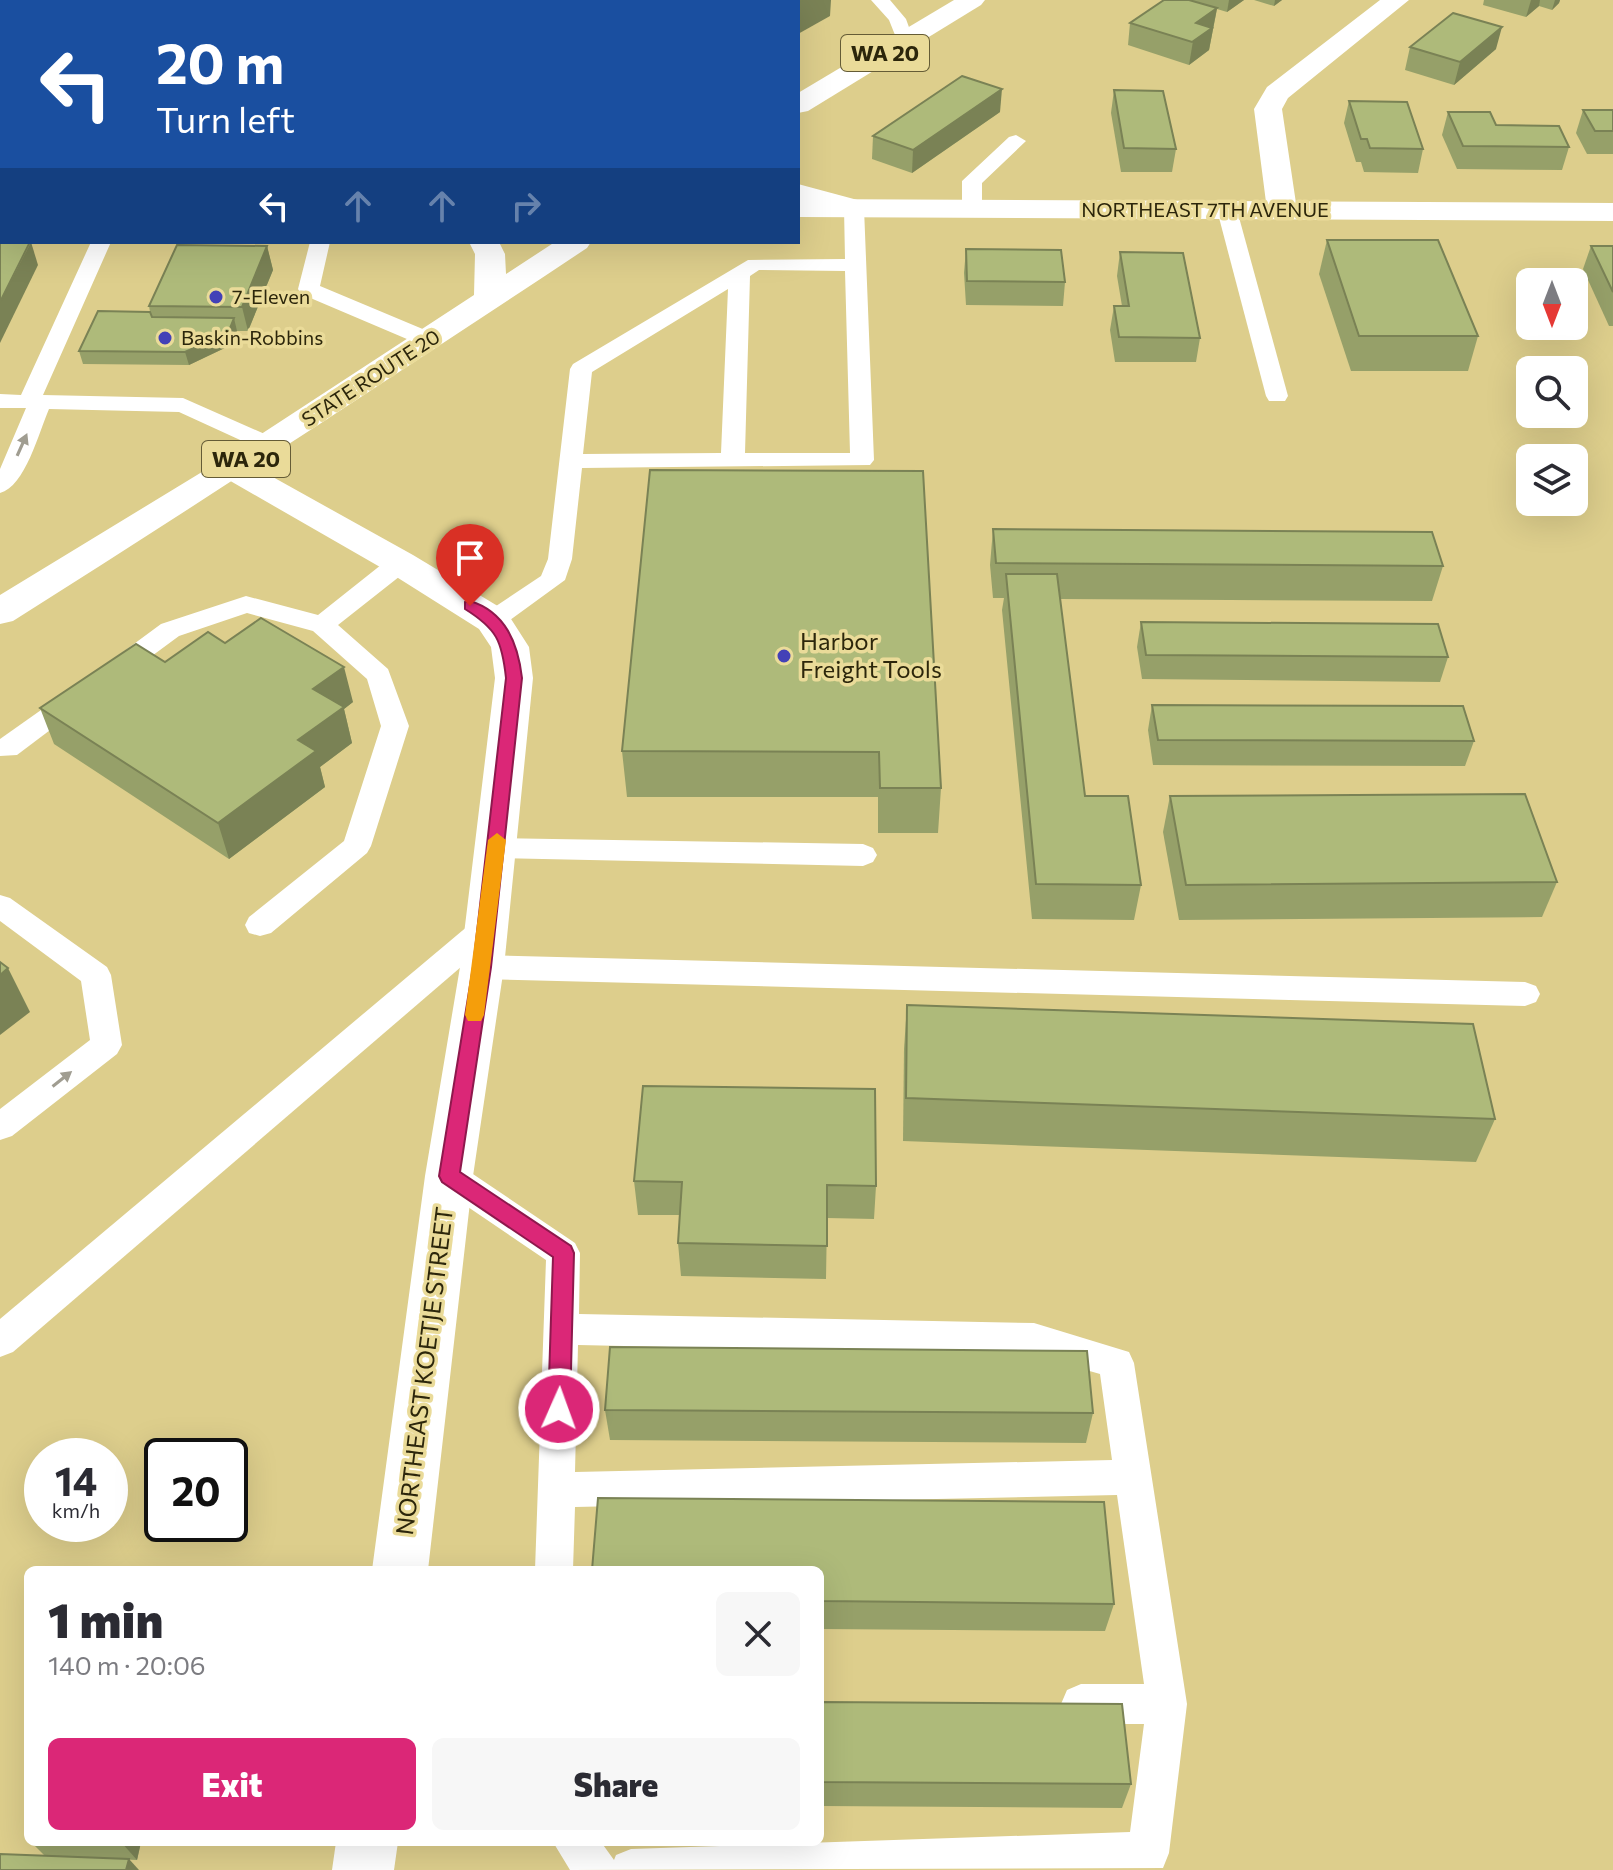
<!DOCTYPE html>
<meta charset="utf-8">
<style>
:root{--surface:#fff;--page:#f7f7f7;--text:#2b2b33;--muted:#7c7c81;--accent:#db2777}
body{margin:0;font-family:Commissioner,sans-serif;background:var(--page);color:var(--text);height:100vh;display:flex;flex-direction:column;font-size:30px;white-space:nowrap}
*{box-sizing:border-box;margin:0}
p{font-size:26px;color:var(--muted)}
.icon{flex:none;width:44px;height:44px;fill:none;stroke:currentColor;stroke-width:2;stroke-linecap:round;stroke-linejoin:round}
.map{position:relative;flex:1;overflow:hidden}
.panel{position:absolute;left:24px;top:1566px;width:800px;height:280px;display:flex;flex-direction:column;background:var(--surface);border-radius:12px;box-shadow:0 8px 32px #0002}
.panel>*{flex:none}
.guide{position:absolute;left:0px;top:0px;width:800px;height:244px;box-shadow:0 8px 32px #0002;background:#1a4fa0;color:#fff;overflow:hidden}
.needle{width:52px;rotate:180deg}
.controls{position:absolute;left:1516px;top:268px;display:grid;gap:16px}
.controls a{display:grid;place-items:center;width:72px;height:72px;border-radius:12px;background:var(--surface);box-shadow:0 8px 32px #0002;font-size:40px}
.speed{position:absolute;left:24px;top:1438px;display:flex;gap:16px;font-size:40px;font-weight:700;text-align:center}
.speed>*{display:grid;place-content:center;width:104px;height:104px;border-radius:50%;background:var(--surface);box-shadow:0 8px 32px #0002;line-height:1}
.speed small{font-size:20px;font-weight:400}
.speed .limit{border:4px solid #111;border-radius:12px;background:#fff;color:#111}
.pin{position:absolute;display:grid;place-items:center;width:68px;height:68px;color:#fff;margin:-82px -34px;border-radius:50% 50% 50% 0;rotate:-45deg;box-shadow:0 0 8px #0007}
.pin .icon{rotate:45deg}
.me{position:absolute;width:88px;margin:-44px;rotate:2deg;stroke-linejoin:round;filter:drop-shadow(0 0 6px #0008)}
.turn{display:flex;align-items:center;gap:28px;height:168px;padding:0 24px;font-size:36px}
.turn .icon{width:104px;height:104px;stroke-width:2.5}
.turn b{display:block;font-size:56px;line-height:68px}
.lanes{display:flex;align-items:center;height:76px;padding:0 24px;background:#0003;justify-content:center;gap:40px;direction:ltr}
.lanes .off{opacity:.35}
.round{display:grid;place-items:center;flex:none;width:84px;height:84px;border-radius:12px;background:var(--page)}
.overview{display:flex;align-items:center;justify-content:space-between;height:136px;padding:0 24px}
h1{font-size:48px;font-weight:800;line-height:60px}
.button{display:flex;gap:16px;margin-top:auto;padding:16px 24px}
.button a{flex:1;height:92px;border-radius:12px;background:var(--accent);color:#fff;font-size:32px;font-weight:800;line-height:92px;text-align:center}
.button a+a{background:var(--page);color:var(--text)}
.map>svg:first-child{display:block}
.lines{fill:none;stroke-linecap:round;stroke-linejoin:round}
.service{fill:#fff;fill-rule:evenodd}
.minor{fill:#fff;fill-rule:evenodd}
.tertiary{fill:#fff;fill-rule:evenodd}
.primary{fill:#fff;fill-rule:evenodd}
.wall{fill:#96a069}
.shaded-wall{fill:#7a8255}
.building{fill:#aeba7a;stroke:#7a8255;stroke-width:2}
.oneway{fill:#a09d91}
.route{fill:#db2777;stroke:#8e194d;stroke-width:2}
.slow{fill:#f59e0b}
.poi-dot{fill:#4341b7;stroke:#eadb99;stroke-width:3}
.labels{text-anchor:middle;stroke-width:7;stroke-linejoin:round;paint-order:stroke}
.far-street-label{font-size:20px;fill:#2c260b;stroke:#eadb99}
.far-poi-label{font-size:20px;fill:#2c260b;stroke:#eadb99;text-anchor:start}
.shield{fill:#eadb99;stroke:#655c36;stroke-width:2}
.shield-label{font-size:22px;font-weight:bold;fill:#2c260b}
.poi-label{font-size:24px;fill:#2c260b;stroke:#eadb99;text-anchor:start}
.street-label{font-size:24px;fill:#2c260b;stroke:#eadb99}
</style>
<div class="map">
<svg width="1613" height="1870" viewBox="0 0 1613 1870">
<rect width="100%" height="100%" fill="#ddce8c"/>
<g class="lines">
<g class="service">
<rect x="248" y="0" width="18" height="2"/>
<rect x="614" y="0" width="18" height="2"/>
<rect x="653" y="0" width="18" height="2"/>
<polygon points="871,0 890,0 906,19 914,41 911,45 899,45 889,20"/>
<rect x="0" y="34" width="2" height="10"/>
<polygon points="1016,135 1026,141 982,183 982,209 972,215 965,213 962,209 962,181 1009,137"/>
<path d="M854 202 864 208 874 460 870 465 582 468 572 559 565 580 502 626 493 628 484 626 480 620 484 614 541 576 548 559 570 369 573 364 748 260 845 259 844 208ZM759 270 845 271 850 453H745L750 276ZM728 289 721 453 583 454 592 372Z"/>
<polygon points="1227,204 1237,210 1288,396 1285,401 1269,401 1266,396 1217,210"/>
<path d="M91 242H111L43 395 183 398 276 439 280 444 276 449H260L179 412 49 409C39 432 25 487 0 493V469L26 408H0V394L21 395Z"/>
<polygon points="310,242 330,242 320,286 437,335 440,340 437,345 421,345 301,294 298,289"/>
<polygon points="400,555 409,557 413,563 409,569 338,625 388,669 409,726 371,846 367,853 271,933 260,936 249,933 245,925 249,917 344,841 381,726 367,679 313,631 247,613 179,636 122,678 113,681 104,678 100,672 104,666 161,624 246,596 318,615 391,557"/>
<polygon points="77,688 86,691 90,697 86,703 17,755 0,756 0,739 68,691"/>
<polygon points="496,838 863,844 873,848 877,855 873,862 863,866 496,858 486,855 482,848 486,841"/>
<polygon points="0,895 10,898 107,967 111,975 122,1045 117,1054 12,1136 0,1140 0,1109 90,1040 81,981 0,921"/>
<polygon points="486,917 497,920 501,928 497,936 13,1352 0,1357 0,1319 475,920"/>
<polygon points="482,955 1525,982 1536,986 1540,994 1536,1002 1525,1006 482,979 471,975 467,967 471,959"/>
<path d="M449 1162 461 1166 575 1243 580 1253 579 1314 1034 1323 1129 1352 1134 1363 1187 1704 1169 1853 1163 1868 570 1870 553 1842H601L614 1860 616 1855 631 1849 1130 1832 1144 1724H1081L1067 1718 1061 1704 1067 1690 1081 1684H1144L1117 1495 575 1507 573 1570H535L546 1260 437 1186 432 1176 437 1166ZM578 1345 1034 1355 1100 1374 1112 1460 575 1472Z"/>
</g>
<g class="minor">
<polygon points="1380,0 1409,0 1288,98 1282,109 1297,210 1293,216 1282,219 1271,216 1267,210 1254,109 1267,87"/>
<polygon points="232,458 244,461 413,555 506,611 529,647 533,678 504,967 473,1176 428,1570 372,1570 425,1176 460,967 495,678 491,647 479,629 387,571 220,475 215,468 220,461"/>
<polygon points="336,1842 398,1842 394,1870 332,1870"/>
</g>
<g class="tertiary">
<rect x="0" y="194" width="2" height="18"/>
<polygon points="798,199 1613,203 1613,221 798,217"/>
</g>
<g class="primary">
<polygon points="954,0 985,0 981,5 808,111 798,113 798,93"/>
<polygon points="798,184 865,202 869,208 865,214 854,217 798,202"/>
<path d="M469 242H499L505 254 506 274 555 242H591L587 248C397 374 206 499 13 621L0 624V595L220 461 474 295 475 254Z"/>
</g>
</g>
<g class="wall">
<polygon points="0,0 189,0 188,2 2,2 2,27 0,27"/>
<polygon points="1193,0 1244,0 1227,12 1217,9 1209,50 1189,65 1128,45 1130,23"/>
<polygon points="1254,0 1282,0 1274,6"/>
<polygon points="1484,0 1560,0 1559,3 1552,10 1539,6 1526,17 1483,5"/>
<polygon points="1410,47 1496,49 1454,85 1405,70"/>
<rect x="0" y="61" width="2" height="47"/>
<polygon points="1114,90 1176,149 1172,172 1121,172 1111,113"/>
<polygon points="1349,101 1423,149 1418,173 1364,172 1361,162 1356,162 1344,123"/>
<polygon points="1583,110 1613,110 1613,154 1587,154 1576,133"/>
<polygon points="1000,112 912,173 872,159 873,136"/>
<polygon points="1448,112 1569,147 1562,170 1457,169 1442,135"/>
<polygon points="1327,240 1478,336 1468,371 1351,371 1319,274"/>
<polygon points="267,246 273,270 248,331 237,331 231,345 189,365 83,364 79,351 150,312 149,306"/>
<polygon points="1591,246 1613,246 1613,326 1609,326 1583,269"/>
<polygon points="966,249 1065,282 1063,306 966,305 964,273"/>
<polygon points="1120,252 1200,338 1196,362 1115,362 1110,330 1114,306 1122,306 1117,276"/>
<polygon points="923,471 941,788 938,833 878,833 878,797 627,797 622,751"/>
<polygon points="993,529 1443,566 1432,601 1060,599 1085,796 1141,885 1134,920 1032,919 1002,610 1004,598 993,598 990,565"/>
<polygon points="1141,622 1448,657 1440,682 1142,679 1137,647"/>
<polygon points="225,643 353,702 344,709 352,743 320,767 325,787 229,859 54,744 40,708 165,662"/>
<polygon points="1152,705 1474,741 1465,766 1153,765 1148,730"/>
<polygon points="1170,796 1557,882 1542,917 1179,920 1163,832"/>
<polygon points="907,1005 1495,1119 1476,1162 903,1141 904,1049"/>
<polygon points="634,1181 876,1186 874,1219 827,1218 826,1279 681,1276 678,1243 680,1215 638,1215"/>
<polygon points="605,1410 1093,1413 1086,1443 610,1440"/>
<polygon points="820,1570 1114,1604 1105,1631 820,1629"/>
<polygon points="820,1702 1131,1784 1122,1808 820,1806"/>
<polygon points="31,1842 141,1842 137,1860 45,1856"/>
</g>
<g class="shaded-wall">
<polygon points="533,0 546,0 545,2 532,2"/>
<polygon points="802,0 831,0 830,16 798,34 798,2"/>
<polygon points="1229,0 1244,0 1227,12"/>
<polygon points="1275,0 1282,0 1274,6"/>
<polygon points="1531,0 1540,0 1539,6 1526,17"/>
<polygon points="1555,0 1560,0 1559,3 1552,10"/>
<polygon points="1217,8 1209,50 1189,65 1196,23"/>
<polygon points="1502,27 1496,49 1454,85 1460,62"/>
<polygon points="1002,89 1000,112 912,173 913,150"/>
<polygon points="31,242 38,265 0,343 0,302"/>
<polygon points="267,246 273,270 248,331 242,307"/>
<polygon points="234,318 237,331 231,345 189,365 185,352"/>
<polygon points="344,667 353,702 344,709 352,743 320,767 325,787 229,859 218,823 298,740 313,689"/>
<polygon points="8,968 30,1012 0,1035 0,975"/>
<polygon points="121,1842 141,1842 137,1860"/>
<polygon points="129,1859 139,1870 126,1870"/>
</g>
<g class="building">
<polygon points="0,0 180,0 179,2 2,2 2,16 0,16"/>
<polygon points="271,0 533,0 532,2 270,2"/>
<polygon points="680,0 802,0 798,2 677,2"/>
<polygon points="1164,0 1189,0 1217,8 1196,23 1212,28 1192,42 1130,23"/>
<polygon points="1453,13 1502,27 1460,62 1410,47"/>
<rect x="0" y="61" width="2" height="24"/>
<polygon points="962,76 1002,89 913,150 873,136"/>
<polygon points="1114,90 1163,91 1176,149 1124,148"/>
<polygon points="1349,101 1407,102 1423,149 1370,148 1367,139 1361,139"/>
<polygon points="1583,110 1613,110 1613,131 1595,131"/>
<polygon points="1448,112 1490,112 1496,125 1559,126 1569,147 1463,146"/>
<polygon points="1327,240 1438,240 1478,336 1359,336"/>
<polygon points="0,241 30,242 0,302"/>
<polygon points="177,245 267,246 242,307 149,306"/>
<polygon points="1591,246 1613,246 1613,292"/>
<polygon points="966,249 1061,250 1065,282 967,281"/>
<polygon points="1120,252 1183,253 1200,338 1119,337 1114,306 1129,306"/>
<polygon points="98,311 150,312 152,317 234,318 228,333 185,352 79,351"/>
<polygon points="650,470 923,471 941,788 880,788 879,752 622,751"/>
<polygon points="993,529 1432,532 1443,566 996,563"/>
<polygon points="1006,574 1057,574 1085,796 1128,796 1141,885 1036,884"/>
<polygon points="261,618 344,667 313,689 344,707 298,740 316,751 218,823 40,708 136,644 165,662 208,632 225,643"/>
<polygon points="1141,622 1438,624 1448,657 1146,655"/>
<polygon points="1152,705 1463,706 1474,741 1158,740"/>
<polygon points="1525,794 1557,882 1186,885 1170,796"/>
<polygon points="0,962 8,968 0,975"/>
<polygon points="907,1005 1473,1024 1495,1119 906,1098"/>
<polygon points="643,1086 875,1089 876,1186 827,1185 827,1246 678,1243 682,1182 634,1181"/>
<polygon points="610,1347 1087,1351 1093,1413 605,1410"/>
<polygon points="598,1498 1104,1502 1114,1604 820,1601 820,1570 592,1570"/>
<polygon points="820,1702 1122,1704 1131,1784 820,1782"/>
<polygon points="0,1854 129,1859 126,1870 0,1870"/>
</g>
<defs><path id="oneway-solid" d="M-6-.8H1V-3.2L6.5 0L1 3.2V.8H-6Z" transform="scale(2)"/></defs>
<g class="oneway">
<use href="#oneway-solid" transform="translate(22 445) rotate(-66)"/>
<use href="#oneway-solid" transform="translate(62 1079) rotate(-38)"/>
</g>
<path class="route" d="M470 601C506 612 518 644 522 678L491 967 460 1172 571 1246 574 1253 570 1409 567 1417 559 1419 551 1417 548 1409 553 1257 442 1182 439 1176 473 967 506 678C502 641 497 629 465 609V602Z"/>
<polygon class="slow" points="497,833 506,840 484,1015 481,1021 468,1021 465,1015 488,840"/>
<g class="poi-dot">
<circle cx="216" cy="297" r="8"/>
<circle cx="165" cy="338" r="8"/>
<circle cx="784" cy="656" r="8"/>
</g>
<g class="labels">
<g class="far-street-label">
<text x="1205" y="217">NORTHEAST 7TH AVENUE</text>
<text transform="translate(371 378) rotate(-33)" y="7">STATE ROUTE 20</text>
</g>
<g class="far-poi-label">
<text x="232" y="304">7-Eleven</text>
<text x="181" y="345">Baskin-Robbins</text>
</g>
<g class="shield">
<rect x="841" y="35" width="88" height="36" rx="6"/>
<rect x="202" y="441" width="88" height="36" rx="6"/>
</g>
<g class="shield-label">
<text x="885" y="61">WA 20</text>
<text x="246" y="467">WA 20</text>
</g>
<g class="poi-label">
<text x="800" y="650">Harbor<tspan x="800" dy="28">Freight Tools</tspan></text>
</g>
<g class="street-label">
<text transform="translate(425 1371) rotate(-83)" y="8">NORTHEAST KOETJE STREET</text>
</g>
</g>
</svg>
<div class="controls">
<a><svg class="needle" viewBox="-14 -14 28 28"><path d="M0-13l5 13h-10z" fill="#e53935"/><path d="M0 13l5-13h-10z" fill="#7c7c81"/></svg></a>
<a><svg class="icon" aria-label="search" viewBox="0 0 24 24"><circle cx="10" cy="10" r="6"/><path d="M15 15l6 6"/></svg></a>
<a><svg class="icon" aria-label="layers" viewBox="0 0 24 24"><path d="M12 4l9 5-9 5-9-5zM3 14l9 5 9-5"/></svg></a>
</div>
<div class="speed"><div>14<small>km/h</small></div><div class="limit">20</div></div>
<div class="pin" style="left:470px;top:606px;background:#d93025"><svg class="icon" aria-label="arrive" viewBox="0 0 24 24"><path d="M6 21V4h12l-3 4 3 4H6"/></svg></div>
<svg class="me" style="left:559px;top:1409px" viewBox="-20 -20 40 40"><circle r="17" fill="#db2777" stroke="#fff" stroke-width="3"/><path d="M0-11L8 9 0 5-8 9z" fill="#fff"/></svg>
<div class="guide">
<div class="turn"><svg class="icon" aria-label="left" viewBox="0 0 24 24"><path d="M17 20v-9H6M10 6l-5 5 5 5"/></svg><div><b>20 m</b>Turn left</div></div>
<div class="lanes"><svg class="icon" aria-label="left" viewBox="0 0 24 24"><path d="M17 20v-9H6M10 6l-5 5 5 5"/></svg><svg class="icon off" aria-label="ahead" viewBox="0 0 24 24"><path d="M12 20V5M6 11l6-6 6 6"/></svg><svg class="icon off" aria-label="ahead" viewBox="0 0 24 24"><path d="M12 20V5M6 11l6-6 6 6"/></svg><svg class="icon off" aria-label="right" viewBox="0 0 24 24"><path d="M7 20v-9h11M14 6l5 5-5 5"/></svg></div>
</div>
<section class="panel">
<div class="overview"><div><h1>1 min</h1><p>140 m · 20:06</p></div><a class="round"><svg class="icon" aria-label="close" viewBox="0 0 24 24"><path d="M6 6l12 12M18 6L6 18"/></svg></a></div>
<div class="button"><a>Exit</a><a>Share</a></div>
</section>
</div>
